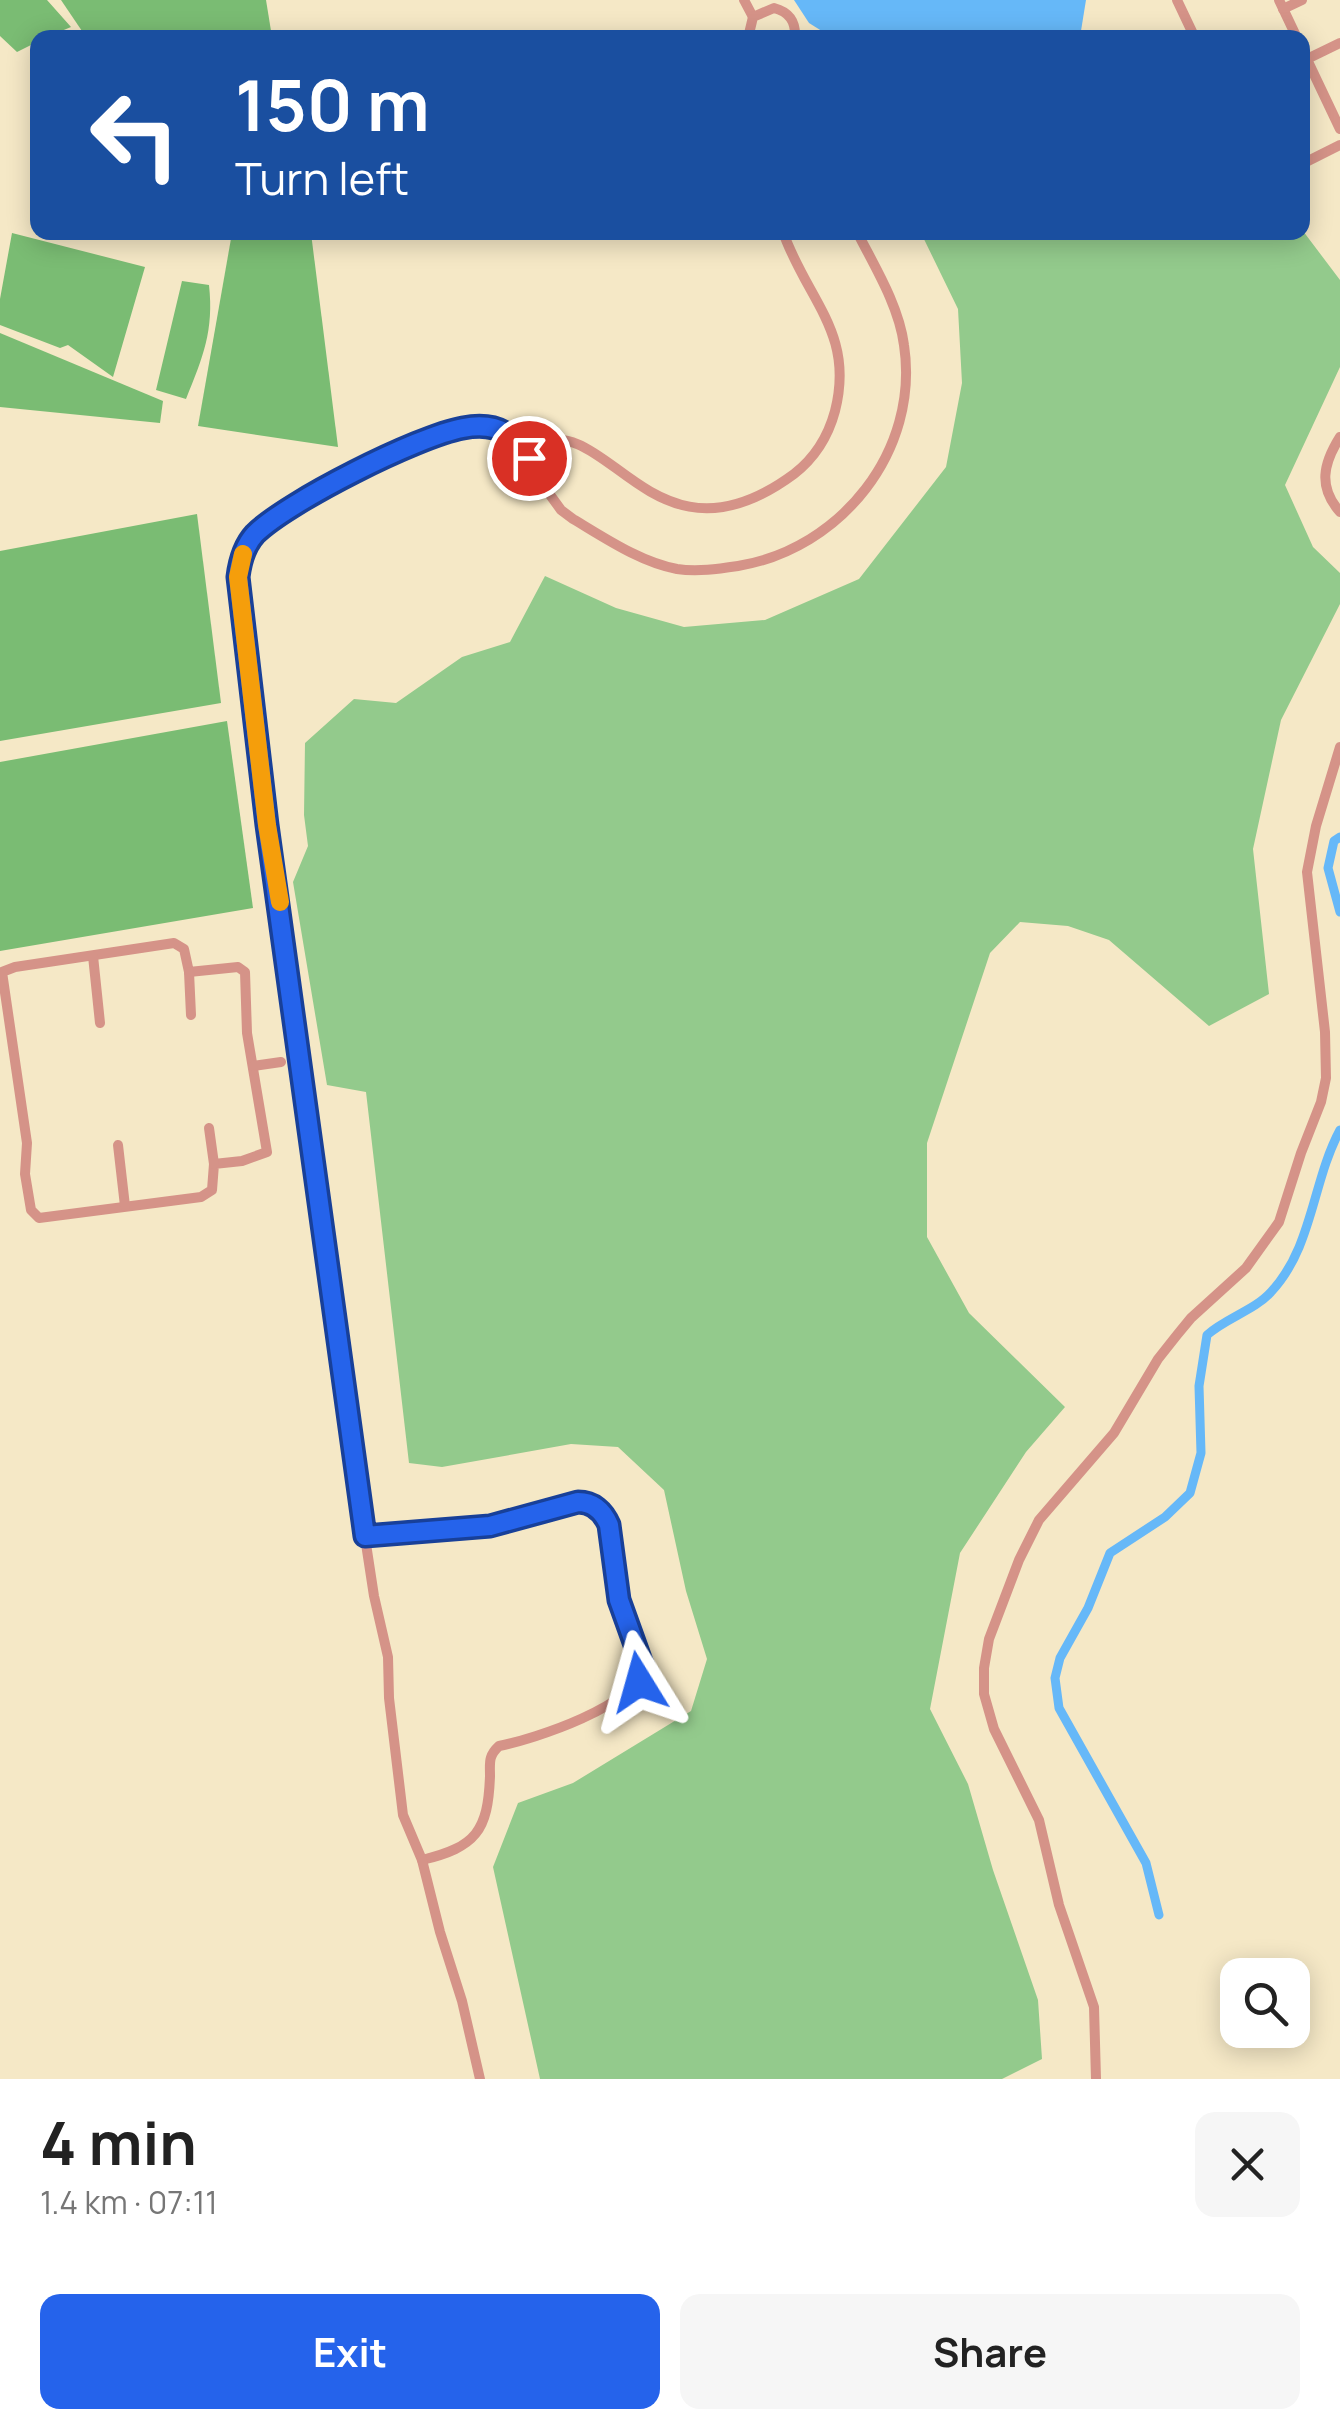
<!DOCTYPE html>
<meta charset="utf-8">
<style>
:root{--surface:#fff;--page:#f6f6f6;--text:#222;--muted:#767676;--accent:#2563eb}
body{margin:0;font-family:Manrope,sans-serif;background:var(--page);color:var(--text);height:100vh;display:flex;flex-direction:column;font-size:38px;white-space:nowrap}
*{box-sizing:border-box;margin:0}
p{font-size:32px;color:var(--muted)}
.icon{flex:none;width:55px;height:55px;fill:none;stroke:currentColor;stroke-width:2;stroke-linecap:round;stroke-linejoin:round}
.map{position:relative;height:2079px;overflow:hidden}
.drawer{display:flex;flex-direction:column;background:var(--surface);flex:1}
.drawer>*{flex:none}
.guide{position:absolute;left:30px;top:30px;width:1280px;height:210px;border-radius:20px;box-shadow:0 5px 25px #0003;background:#1a4fa0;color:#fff;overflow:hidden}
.tools{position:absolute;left:1220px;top:1958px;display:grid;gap:20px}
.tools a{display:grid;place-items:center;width:90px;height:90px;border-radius:20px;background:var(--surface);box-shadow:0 5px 25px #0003;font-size:50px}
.pin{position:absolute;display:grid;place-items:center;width:85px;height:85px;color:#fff;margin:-42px;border:5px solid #fff;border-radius:50%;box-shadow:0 2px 10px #0007}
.me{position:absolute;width:110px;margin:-55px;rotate:352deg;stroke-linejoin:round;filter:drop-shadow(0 0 8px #0008)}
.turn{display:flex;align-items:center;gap:35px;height:210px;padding:0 40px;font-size:45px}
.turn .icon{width:130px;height:130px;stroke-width:2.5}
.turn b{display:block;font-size:70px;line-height:85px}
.round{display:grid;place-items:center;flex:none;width:105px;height:105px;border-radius:20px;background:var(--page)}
.overview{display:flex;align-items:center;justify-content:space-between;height:170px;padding:0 40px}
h1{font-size:60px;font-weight:700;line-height:75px}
.cta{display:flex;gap:20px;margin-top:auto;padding:20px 40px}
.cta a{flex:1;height:115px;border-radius:20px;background:var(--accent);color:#fff;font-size:40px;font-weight:700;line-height:115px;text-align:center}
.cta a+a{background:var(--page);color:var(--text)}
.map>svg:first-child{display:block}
.green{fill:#93ca8c}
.forest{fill:#7abc73}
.water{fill:#66b8f8}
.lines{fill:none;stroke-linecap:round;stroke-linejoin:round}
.canal{stroke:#66b8f8;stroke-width:9}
.street{stroke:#d59388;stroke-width:10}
.route-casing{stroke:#184099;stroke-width:25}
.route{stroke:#2563eb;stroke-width:18}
.slow{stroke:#f59e0b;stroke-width:18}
</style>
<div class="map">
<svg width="1340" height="2079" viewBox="0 0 1340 2079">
<rect width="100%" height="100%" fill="#f5e8c6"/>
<polygon class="green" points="1303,231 1340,280 1340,367 1285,485 1313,547 1340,573 1340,604 1281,720 1253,849 1269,994 1209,1026 1109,940 1068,926 1020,922 990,953 927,1143 927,1237 969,1313 1065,1407 1026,1452 960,1553 930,1709 968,1784 993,1870 1038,2000 1042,2059 1002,2079 540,2079 493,1867 518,1803 573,1783 691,1711 707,1659 686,1591 664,1490 618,1447 571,1444 442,1467 409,1463 366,1092 327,1085 293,882 308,846 304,815 305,743 354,699 396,703 462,657 510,642 545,576 616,608 684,627 765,620 859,579 946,467 962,383 958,309 921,233"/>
<g class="forest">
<polygon points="0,0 47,0 71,27 47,37 38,38 37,42 17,52 0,36"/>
<polygon points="61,0 266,0 272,37 86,37"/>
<polygon points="12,233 145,267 113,377 68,345 60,348 0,325 0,299"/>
<polygon points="232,233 311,233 338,447 198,426"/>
<path d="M182 281 209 285C214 331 203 357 186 399L156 390Z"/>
<polygon points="0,333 163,401 160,423 0,407"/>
<polygon points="197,514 221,703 0,741 0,551"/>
<polygon points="227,721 253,908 0,951 0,762"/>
</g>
<polygon class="water" points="794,0 1086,0 1080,37 833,38 809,23"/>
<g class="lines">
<g class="canal">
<polyline points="1340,837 1334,841 1328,868 1340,912"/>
<path d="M1159 1915 1146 1863 1059 1708 1055 1678 1060 1658 1088 1608 1110 1553 1165 1517 1190 1493 1201 1453 1199 1386 1207 1335C1226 1318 1255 1310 1271 1292 1313 1247 1312 1182 1340 1130"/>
</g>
<g class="street">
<polyline points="744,0 753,17"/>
<polyline points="1177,0 1195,38"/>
<polyline points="1279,0 1297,38"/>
<polyline points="1283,9 1302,0"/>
<path d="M748 38 753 17 774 8C789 12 796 21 795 38"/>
<polyline points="1302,49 1340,129"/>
<polyline points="1307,59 1340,43"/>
<polyline points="1302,164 1340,145"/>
<circle cx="522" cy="443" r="17"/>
<path d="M1340 437C1323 464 1318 487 1340 512"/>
<path d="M539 444C609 412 655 577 794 474 816 457 828 437 835 411 855 333 807 300 783 232"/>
<path d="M524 459 561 510 573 519C605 538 640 562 677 569 697 572 718 569 738 566 841 549 920 451 904 345 899 306 875 267 857 232"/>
<polygon points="174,943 184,949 189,972 238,967 245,972 247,1033 267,1152 242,1161 214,1164 212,1190 201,1197 39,1218 31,1210 25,1174 27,1143 2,972 15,967"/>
<polyline points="93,956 100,1023"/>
<polyline points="189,972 191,1015"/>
<polyline points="253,1066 281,1062"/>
<polyline points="209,1128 214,1164"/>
<polyline points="118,1145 125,1206"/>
<path d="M365 1536 490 1526 578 1502C594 1502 603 1511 609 1525L619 1599 643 1667C637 1706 534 1739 499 1746 488 1756 490 1763 490 1776 488 1831 476 1847 422 1860"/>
<path d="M480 2079 462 2001 440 1932 422 1860 403 1815 389 1698 388 1657 374 1596 355 1472 267 825 238 577C240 561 244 546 256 534 287 502 419 435 463 428 479 425 495 425 508 435"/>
<polyline points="1096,2079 1094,2007 1059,1905 1039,1820 994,1729 984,1694 984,1668 989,1639 1019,1560 1039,1520 1114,1433 1158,1359 1177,1335 1191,1318 1246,1268 1279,1222 1301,1153 1321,1102 1326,1078 1325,1032 1307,872 1316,826 1340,747"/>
</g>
</g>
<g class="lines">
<g class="route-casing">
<path id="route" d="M529 458C513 461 503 451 508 435 495 425 479 425 463 428 418 436 287 502 255 534 244 546 240 561 238 577L267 825 365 1536 490 1526 578 1502C593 1502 603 1511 609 1525L619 1600 643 1667 639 1682"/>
</g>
<use href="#route" class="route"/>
<polyline class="slow" points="243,554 238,577 267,825 280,902"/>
</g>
</svg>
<div class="tools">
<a><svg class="icon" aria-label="search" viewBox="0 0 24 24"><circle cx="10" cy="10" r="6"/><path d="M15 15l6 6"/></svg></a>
</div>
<div class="pin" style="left:529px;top:458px;background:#d93025"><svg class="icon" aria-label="arrive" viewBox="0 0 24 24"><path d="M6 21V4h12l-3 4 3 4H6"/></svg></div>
<svg class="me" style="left:639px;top:1682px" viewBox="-20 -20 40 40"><path d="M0-17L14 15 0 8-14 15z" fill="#2563eb" stroke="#fff" stroke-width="4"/></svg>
<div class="guide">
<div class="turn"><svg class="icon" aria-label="left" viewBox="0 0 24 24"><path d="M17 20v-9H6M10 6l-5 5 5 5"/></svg><div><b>150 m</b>Turn left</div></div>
</div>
</div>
<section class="drawer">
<div class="overview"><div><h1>4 min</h1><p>1.4 km · 07:11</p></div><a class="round"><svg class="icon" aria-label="close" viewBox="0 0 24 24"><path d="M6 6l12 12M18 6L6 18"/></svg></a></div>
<div class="cta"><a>Exit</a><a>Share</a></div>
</section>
